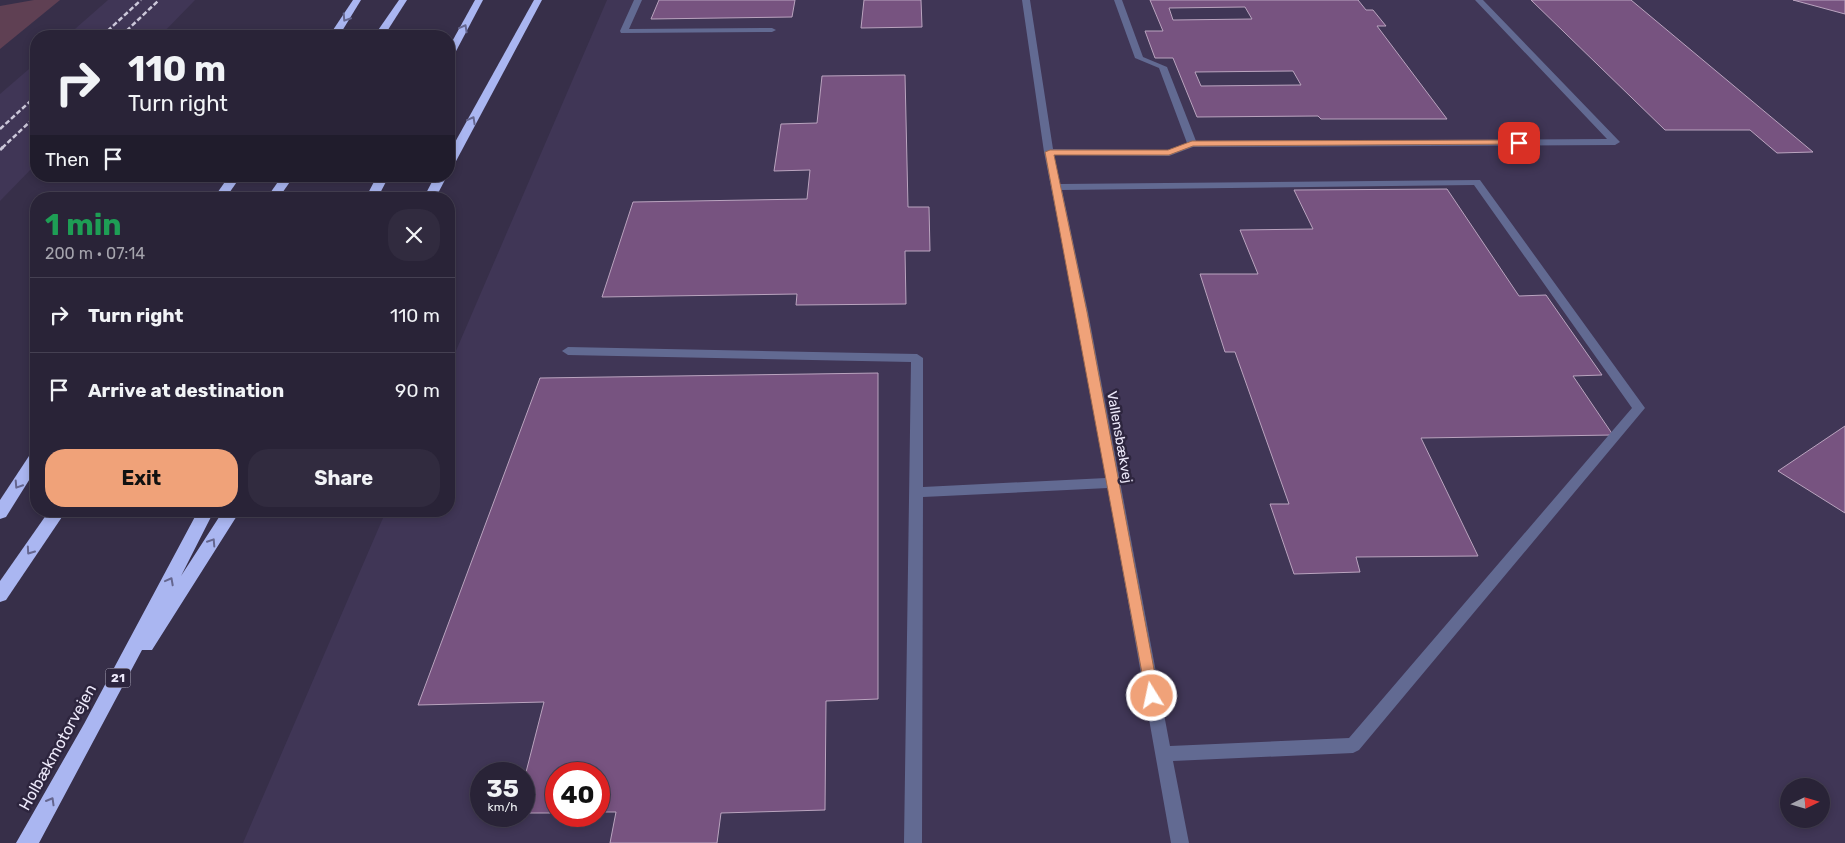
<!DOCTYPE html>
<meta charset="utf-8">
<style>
:root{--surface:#292337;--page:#312b3f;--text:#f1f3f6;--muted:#a5a4ad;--line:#454052;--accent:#f0a279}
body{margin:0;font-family:Rubik,sans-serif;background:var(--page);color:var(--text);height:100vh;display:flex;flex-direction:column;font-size:19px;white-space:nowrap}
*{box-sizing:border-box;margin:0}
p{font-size:16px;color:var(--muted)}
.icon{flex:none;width:28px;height:28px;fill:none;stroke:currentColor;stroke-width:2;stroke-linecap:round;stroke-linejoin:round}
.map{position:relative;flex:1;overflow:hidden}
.details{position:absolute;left:30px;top:192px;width:425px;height:325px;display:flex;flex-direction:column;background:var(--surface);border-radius:20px;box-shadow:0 2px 8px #0003,0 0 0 1px var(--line)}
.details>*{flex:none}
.guide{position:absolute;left:30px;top:30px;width:425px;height:152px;border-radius:20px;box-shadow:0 2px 8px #0003,0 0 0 1px var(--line);background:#292337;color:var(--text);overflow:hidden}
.needle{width:32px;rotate:85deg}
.fabs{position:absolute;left:1780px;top:778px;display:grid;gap:10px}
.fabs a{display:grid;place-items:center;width:50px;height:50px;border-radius:50%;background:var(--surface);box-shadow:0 2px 8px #0003,0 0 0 1px var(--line);font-size:25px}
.speed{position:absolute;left:470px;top:762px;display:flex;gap:10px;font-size:25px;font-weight:700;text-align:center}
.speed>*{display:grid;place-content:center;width:65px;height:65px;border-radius:50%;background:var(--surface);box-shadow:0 2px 8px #0003,0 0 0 1px var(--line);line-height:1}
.speed small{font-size:12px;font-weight:400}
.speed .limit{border:8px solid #d22;background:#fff;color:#111}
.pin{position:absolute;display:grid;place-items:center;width:42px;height:42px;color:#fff;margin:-21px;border-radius:10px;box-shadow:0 2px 8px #0006}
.me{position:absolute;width:55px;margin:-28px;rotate:350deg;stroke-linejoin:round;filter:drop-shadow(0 0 4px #0008)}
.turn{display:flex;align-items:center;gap:18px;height:105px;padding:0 15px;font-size:22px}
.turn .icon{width:65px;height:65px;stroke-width:2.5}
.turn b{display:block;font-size:35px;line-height:42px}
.then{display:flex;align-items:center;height:48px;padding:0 15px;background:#0003;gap:10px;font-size:19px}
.round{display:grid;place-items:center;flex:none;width:52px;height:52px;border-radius:20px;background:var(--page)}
.summary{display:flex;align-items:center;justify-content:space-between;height:85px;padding:0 15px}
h1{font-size:30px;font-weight:700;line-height:38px;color:#1e9e55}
.button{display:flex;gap:10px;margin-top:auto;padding:10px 15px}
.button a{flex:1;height:58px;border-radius:20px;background:var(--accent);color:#111;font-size:20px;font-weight:700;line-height:58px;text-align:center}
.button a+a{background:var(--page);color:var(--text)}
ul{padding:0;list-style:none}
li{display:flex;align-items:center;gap:15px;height:75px;padding:0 15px;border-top:1px solid var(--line)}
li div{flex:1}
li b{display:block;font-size:19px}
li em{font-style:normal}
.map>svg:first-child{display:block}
.built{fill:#403656;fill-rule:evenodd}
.green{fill:#5f4053}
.building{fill:#775380;stroke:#baa4bf;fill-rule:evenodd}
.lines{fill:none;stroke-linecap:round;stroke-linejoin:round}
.minor{fill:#626a92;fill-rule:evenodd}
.highway{fill:#aab6f1;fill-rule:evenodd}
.rail-far1{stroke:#ccc8da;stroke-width:2.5;stroke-dasharray:5 2.5;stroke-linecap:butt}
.rail{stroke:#ccc8da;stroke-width:3;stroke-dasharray:6 3;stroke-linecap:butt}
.oneway{stroke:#65668f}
.route{fill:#f0a279;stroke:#9c694f}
.labels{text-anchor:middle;stroke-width:5;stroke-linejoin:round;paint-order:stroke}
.shield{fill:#2d253e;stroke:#b3aec1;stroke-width:1}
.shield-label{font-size:12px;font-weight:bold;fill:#ece8f9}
.street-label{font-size:14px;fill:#ece8f9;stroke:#2d253e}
.near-street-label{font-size:16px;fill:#ece8f9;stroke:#2d253e}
</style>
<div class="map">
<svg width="1845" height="843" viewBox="0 0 1845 843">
<rect width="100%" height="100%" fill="#372f49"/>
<g class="built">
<polygon points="108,0 195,0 160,36 67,36"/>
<path d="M607 0H1845V843H243L386 511H449V367ZM481 774H524V816H481ZM556 774H599V816H556ZM1789 786H1821V819H1789Z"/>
<polygon points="36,63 36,164 0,201 0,94"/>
</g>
<polygon class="green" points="34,0 60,0 0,49 0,6"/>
<g class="building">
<polygon points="659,0 795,0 792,17 651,19"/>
<polygon points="864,0 921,0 922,27 861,28"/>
<path d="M1150 0H1358L1366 10H1373L1386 26H1377L1447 119H1321L1318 116 1197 117 1173 58H1155L1145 31H1163ZM1245 7 1252 19 1173 20 1169 8ZM1293 71 1301 85 1201 86 1195 72Z"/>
<polygon points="1531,0 1631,0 1813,152 1777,153 1750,130 1665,130"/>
<polygon points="1793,0 1845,0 1845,14"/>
<polygon points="905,75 908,207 929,207 930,251 905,251 906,304 796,305 797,294 602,297 633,202 807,199 810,170 774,171 781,124 817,123 822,76"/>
<polygon points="1447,189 1519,296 1546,295 1602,375 1573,376 1613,435 1421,438 1478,556 1356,557 1360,572 1294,574 1270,504 1289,504 1235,352 1225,352 1200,274 1258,274 1240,230 1313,229 1294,190"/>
<polygon points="878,373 878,699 826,701 825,810 721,813 717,843 610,843 616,812 599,812 599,774 556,774 556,813 524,813 524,780 544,702 418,705 540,378"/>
<polygon points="1845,426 1845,513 1778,471"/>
</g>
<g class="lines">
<g class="minor">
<polygon points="634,0 642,0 629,29 772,28 776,30 772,32 621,33 620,31"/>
<path d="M1022 0H1030L1053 149 1168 150 1187 143 1159 68 1135 58 1114 0H1122L1143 57 1167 67 1196 141 1607 139 1475 0H1483L1620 142 1615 145 1193 147 1169 156 1054 155 1060 184 1480 180 1645 408 1359 750 1353 753 1173 761 1189 843H1171L1108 488 923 497 922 843H904L911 362 568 355 562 351 568 347 917 354 923 358V487L1106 478 1076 312 1044 152ZM1474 185 1632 408 1349 738 1170 746 1088 312 1062 190Z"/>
</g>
<g class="highway">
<polygon points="353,0 361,0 339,36 329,36"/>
<polygon points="399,0 407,0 384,36 374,36"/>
<polygon points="475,0 483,0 454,55 449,58 449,47"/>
<polygon points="534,0 542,0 455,163 449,166 449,153"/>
<polygon points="229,176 241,176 225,199 213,199"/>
<polygon points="282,176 294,176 278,199 266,199"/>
<polygon points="377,176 389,176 377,199 365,199"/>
<polygon points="435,176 447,176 435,199 423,199"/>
<polygon points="36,451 36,469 6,517 0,519 0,500 31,453"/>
<polygon points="49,511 66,511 6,600 0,602 0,581"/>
<polygon points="198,511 214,511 181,576 223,511 240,511 152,650 142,650 39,843 16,843 84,724"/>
</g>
<g class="rail-far1">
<polyline points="102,36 141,0"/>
<polyline points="121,36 159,0"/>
<polyline points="0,129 36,96"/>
<polyline points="2,148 36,116"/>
</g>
<polyline class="rail" points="0,150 3,147"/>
</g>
<defs><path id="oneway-chevron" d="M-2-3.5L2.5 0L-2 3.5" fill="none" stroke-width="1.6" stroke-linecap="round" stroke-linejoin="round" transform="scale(1.25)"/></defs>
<g class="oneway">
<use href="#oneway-chevron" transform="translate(346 18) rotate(123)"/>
<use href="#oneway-chevron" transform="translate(464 28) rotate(-61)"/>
<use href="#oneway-chevron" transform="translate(472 120) rotate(-61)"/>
<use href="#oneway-chevron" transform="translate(18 485) rotate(123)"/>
<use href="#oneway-chevron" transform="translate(212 542) rotate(-57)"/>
<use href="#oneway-chevron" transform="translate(30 551) rotate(125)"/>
<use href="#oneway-chevron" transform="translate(170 581) rotate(-62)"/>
<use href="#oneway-chevron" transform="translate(51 801) rotate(-60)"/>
</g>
<polygon class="route" points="1519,140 1523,143 1522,144 1193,146 1169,155 1054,155 1087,312 1159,696 1157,700 1152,702 1147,700 1045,152 1050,150 1168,150 1192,141"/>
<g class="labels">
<rect class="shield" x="105.5" y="668.5" width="25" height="19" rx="4"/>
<g class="shield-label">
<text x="118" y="682">21</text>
</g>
<g class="street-label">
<text transform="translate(1120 437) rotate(80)" y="5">Vallensbækvej</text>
</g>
<g class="near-street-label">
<text transform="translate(57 747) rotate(-61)" y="6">Holbækmotorvejen</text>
</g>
</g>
</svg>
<div class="fabs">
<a><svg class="needle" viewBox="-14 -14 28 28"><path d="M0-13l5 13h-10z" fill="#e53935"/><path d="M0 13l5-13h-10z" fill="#a5a4ad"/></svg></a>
</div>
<div class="speed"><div>35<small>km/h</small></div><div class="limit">40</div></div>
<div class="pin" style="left:1519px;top:143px;background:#d93025"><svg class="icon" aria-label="arrive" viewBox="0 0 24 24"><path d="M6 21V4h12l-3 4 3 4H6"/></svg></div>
<svg class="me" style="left:1152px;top:696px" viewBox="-20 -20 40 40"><circle r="17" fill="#f0a279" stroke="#fff" stroke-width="3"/><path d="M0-11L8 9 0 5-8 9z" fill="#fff"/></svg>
<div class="guide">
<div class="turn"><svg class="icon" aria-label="right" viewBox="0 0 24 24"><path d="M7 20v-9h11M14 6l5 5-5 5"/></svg><div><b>110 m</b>Turn right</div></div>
<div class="then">Then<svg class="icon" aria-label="arrive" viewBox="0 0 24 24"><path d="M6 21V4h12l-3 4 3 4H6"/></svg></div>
</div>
<section class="details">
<div class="summary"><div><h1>1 min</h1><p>200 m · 07:14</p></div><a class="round"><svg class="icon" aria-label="close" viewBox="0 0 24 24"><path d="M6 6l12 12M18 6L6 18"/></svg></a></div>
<ul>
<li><svg class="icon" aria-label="right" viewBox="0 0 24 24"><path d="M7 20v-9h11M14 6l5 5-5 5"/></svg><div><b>Turn right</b></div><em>110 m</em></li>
<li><svg class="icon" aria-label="arrive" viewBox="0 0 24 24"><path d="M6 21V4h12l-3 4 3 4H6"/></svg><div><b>Arrive at destination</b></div><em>90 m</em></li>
</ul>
<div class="button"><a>Exit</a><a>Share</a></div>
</section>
</div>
